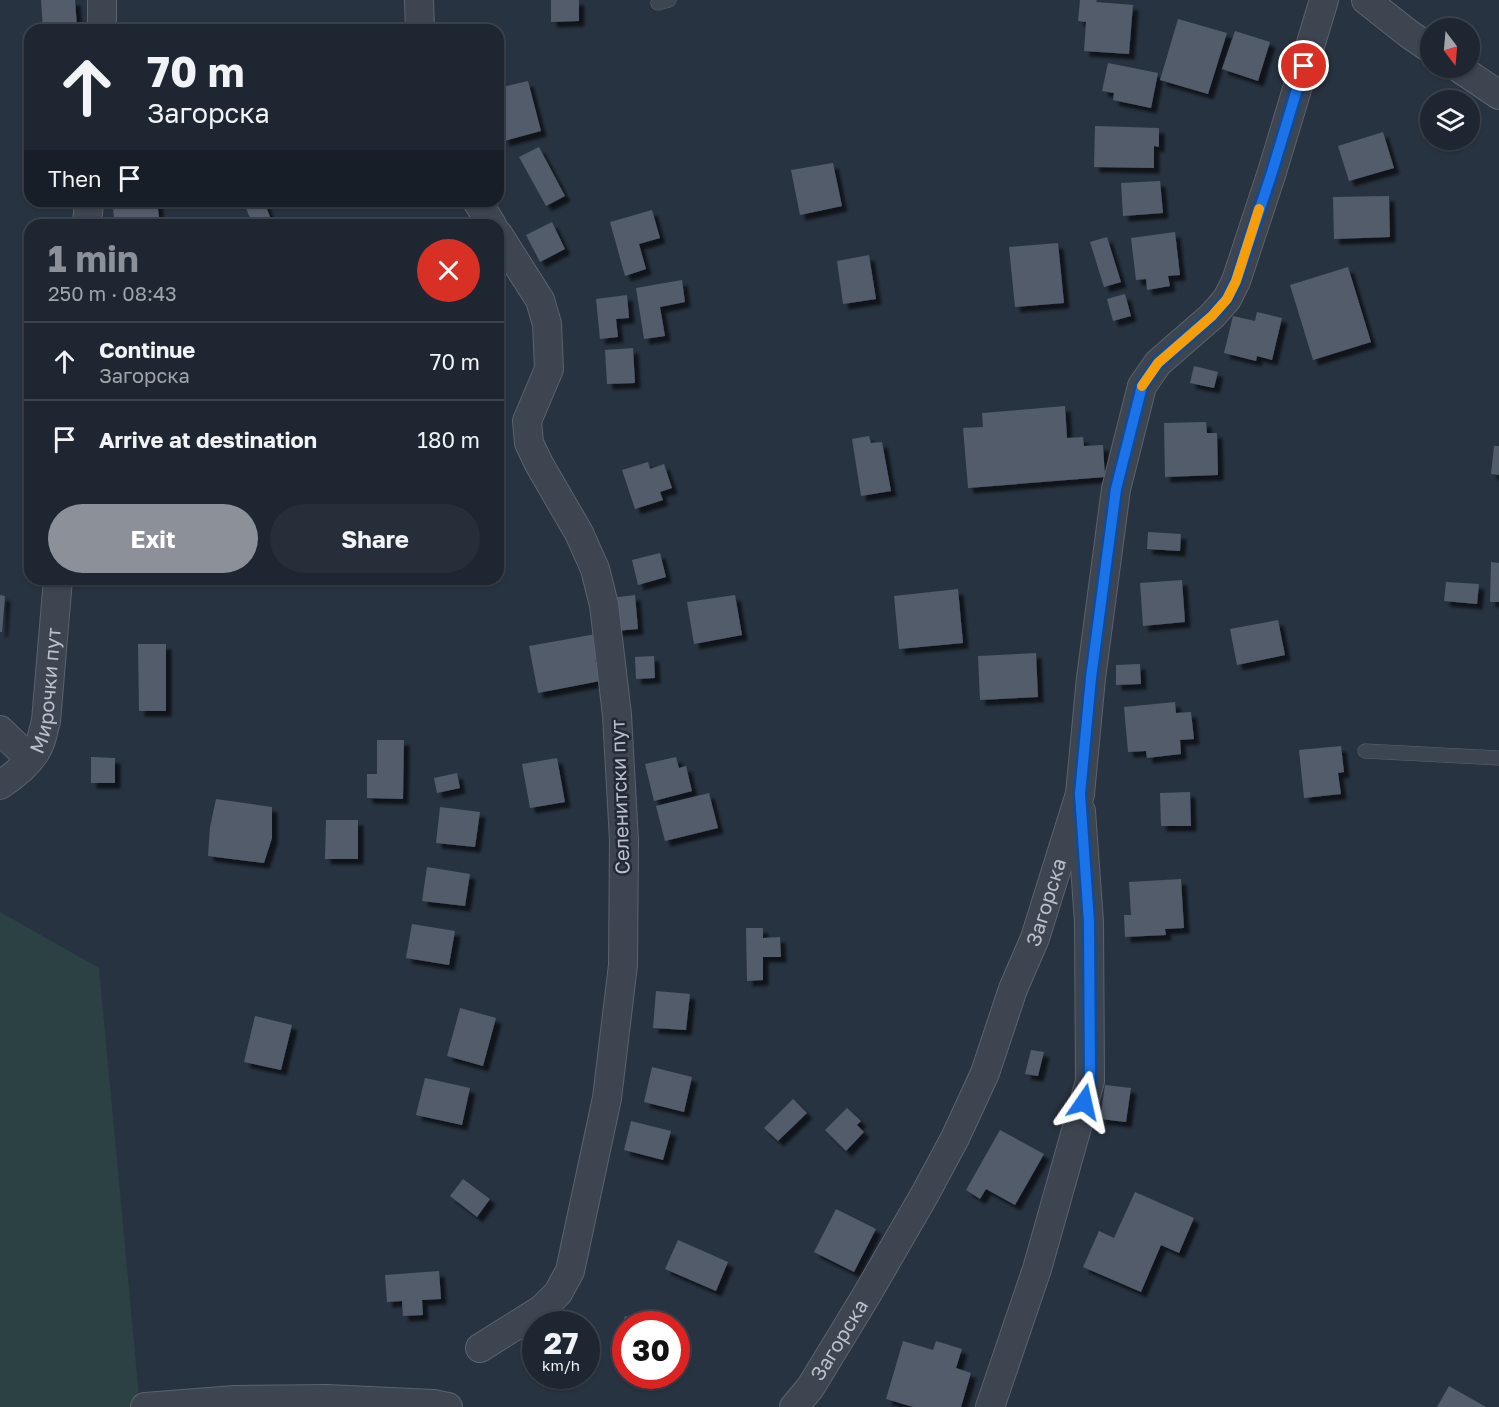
<!DOCTYPE html>
<meta charset="utf-8">
<style>
:root{--surface:#1e2631;--page:#262e39;--text:#f1f3f6;--muted:#a1a5ab;--line:#3c434d;--accent:#8c9099}
body{margin:0;font-family:"Golos Text",sans-serif;background:var(--page);color:var(--text);height:100vh;display:flex;flex-direction:column;font-size:22px;white-space:nowrap}
*{box-sizing:border-box;margin:0}
p{font-size:20px;color:var(--muted)}
.icon{flex:none;width:33px;height:33px;fill:none;stroke:currentColor;stroke-width:2;stroke-linecap:round;stroke-linejoin:round}
.map{position:relative;flex:1;overflow:hidden}
.drawer{position:absolute;left:24px;top:219px;width:480px;height:366px;display:flex;flex-direction:column;background:var(--surface);border-radius:18px;box-shadow:0 2px 4px #0004,0 0 0 2px var(--line)}
.drawer>*{flex:none}
.top-card{position:absolute;left:24px;top:24px;width:480px;height:183px;border-radius:18px;box-shadow:0 2px 4px #0004,0 0 0 2px var(--line);background:#1e2631;color:var(--text);overflow:hidden}
.needle{width:39px;rotate:164deg}
.controls{position:absolute;left:1420px;top:18px;display:grid;gap:12px}
.controls a{display:grid;place-items:center;width:60px;height:60px;border-radius:50%;background:var(--surface);box-shadow:0 2px 4px #0004,0 0 0 2px var(--line);font-size:30px}
.speed{position:absolute;left:522px;top:1311px;display:flex;gap:12px;font-size:30px;font-weight:700;text-align:center}
.speed>*{display:grid;place-content:center;width:78px;height:78px;border-radius:50%;background:var(--surface);box-shadow:0 2px 4px #0004,0 0 0 2px var(--line);line-height:1}
.speed small{font-size:15px;font-weight:400}
.speed .limit{border:9px solid #d22;background:#fff;color:#111}
.pin{position:absolute;display:grid;place-items:center;width:51px;height:51px;color:#fff;margin:-26px;border:3px solid #fff;border-radius:50%;box-shadow:0 2px 6px #0007}
.me{position:absolute;width:66px;margin:-33px;rotate:11deg;stroke-linejoin:round;filter:drop-shadow(0 0 4px #0008)}
.turn{display:flex;align-items:center;gap:21px;height:126px;padding:0 24px;font-size:27px}
.turn .icon{width:78px;height:78px;stroke-width:2.5}
.turn b{display:block;font-size:42px;line-height:51px}
.then{display:flex;align-items:center;height:57px;padding:0 24px;background:#0003;gap:12px;font-size:22px}
.round{display:grid;place-items:center;flex:none;width:63px;height:63px;border-radius:32px;background:var(--page)}
.overview{display:flex;align-items:center;justify-content:space-between;height:102px;padding:0 24px}
h1{font-size:36px;font-weight:700;line-height:45px;color:var(--accent)}
.action{display:flex;gap:12px;margin-top:auto;padding:12px 24px}
.action a{flex:1;height:69px;border-radius:36px;background:var(--accent);color:#fff;font-size:24px;font-weight:700;line-height:69px;text-align:center}
.action a+a{background:var(--page);color:var(--text)}
ul{padding:0;list-style:none}
li{display:flex;align-items:center;gap:18px;height:78px;padding:0 24px;border-top:2px solid var(--line)}
li div{flex:1}
li b{display:block;font-size:22px}
li em{font-style:normal}
.map>svg:first-child{display:block}
.green{fill:#2b4143}
.building{fill:#525c6b;filter:url(#shadow)}
.lines{fill:none;stroke-linecap:round;stroke-linejoin:round}
.lane-casing{stroke:#5a636e;stroke-width:15}
.street-casing{stroke:#5a636e;stroke-width:30}
.lane{stroke:#3c4550;stroke-width:14}
.street{stroke:#3c4550;stroke-width:28}
.route-casing{stroke:#114b97;stroke-width:15}
.route{stroke:#1a73e8;stroke-width:10}
.slow{stroke:#f59e0b;stroke-width:10}
.labels{text-anchor:middle;stroke-width:5;stroke-linejoin:round;paint-order:stroke}
.street-label{font-size:20px;fill:#b9c0cb;stroke:#212a36}
</style>
<div class="map">
<svg width="1499" height="1407" viewBox="0 0 1499 1407">
<defs>
<filter id="shadow"><feDropShadow dx="5.5" dy="5.5" stdDeviation="1.5" flood-color="#0009"/></filter>
</defs>
<rect width="100%" height="100%" fill="#283341"/>
<polygon class="green" points="0,912 99,968 140,1407 0,1407"/>
<g class="building">
<polygon points="41,0 75,0 77,27 43,30"/>
<polygon points="551,0 579,0 579,21 551,22"/>
<polygon points="1080,0 1097,0 1096,2 1133,5 1129,54 1084,51 1086,22 1078,21"/>
<polygon points="1178,19 1227,33 1208,94 1160,80"/>
<polygon points="1235,31 1270,42 1258,81 1222,69"/>
<polygon points="1108,63 1158,73 1151,108 1113,100 1114,93 1102,91"/>
<polygon points="528,81 541,131 504,141 498,116 498,88"/>
<polygon points="1095,126 1159,128 1159,147 1154,146 1154,168 1094,167"/>
<polygon points="1383,132 1394,168 1349,181 1338,146"/>
<polygon points="539,147 565,196 546,206 519,157"/>
<polygon points="833,163 842,206 800,215 791,170"/>
<polygon points="1160,181 1163,213 1123,216 1121,183"/>
<polygon points="1389,196 1390,237 1334,239 1333,197"/>
<polygon points="112,201 157,201 160,225 115,225"/>
<polygon points="243,201 264,201 273,225 253,225"/>
<polygon points="652,210 660,238 639,244 646,269 625,276 610,222"/>
<polygon points="552,222 565,249 540,262 526,235"/>
<polygon points="1175,232 1180,275 1168,276 1170,286 1147,290 1146,279 1136,280 1131,238"/>
<polygon points="1107,237 1121,282 1104,287 1090,242"/>
<polygon points="1058,243 1064,303 1015,307 1009,247"/>
<polygon points="869,255 876,299 843,304 837,261"/>
<polygon points="1348,267 1371,342 1313,360 1290,285"/>
<polygon points="682,280 685,302 660,307 665,336 644,339 636,288"/>
<polygon points="1125,294 1131,316 1113,321 1107,299"/>
<polygon points="627,295 629,318 616,319 618,337 600,339 596,299"/>
<polygon points="1257,312 1282,318 1272,360 1257,356 1256,361 1224,353 1233,316 1255,321"/>
<polygon points="633,348 635,383 607,384 605,350"/>
<polygon points="1194,366 1218,372 1214,388 1190,383"/>
<polygon points="1065,406 1067,438 1083,437 1084,446 1103,445 1105,477 968,488 963,428 983,427 982,413"/>
<polygon points="1206,422 1207,433 1217,433 1218,475 1165,477 1164,423"/>
<polygon points="869,436 871,443 882,442 891,491 861,496 852,439"/>
<polygon points="1494,446 1499,446 1499,475 1491,474"/>
<polygon points="648,462 650,469 664,464 672,488 660,492 663,500 635,509 622,470"/>
<polygon points="1148,532 1181,534 1180,551 1147,549"/>
<polygon points="660,553 666,577 638,585 632,560"/>
<polygon points="1491,562 1499,563 1499,602 1490,602"/>
<polygon points="1182,580 1185,622 1143,626 1140,583"/>
<polygon points="1446,582 1479,584 1477,604 1444,601"/>
<polygon points="958,589 963,643 899,649 894,596"/>
<polygon points="0,595 5,596 2,632 0,632"/>
<polygon points="635,595 638,629 615,631 611,598"/>
<polygon points="735,595 742,635 694,644 687,602"/>
<polygon points="1278,620 1285,655 1237,665 1230,629"/>
<polygon points="596,634 601,658 595,659 600,681 538,693 529,646"/>
<polygon points="138,644 166,644 166,711 139,711"/>
<polygon points="1036,653 1038,697 980,700 978,656"/>
<polygon points="654,656 655,678 636,679 635,657"/>
<polygon points="1140,664 1141,684 1116,685 1116,665"/>
<polygon points="1175,702 1176,713 1191,712 1194,739 1180,740 1181,754 1147,758 1146,751 1128,752 1124,707"/>
<polygon points="377,740 404,740 403,799 367,798 367,774 377,774"/>
<polygon points="1341,746 1344,772 1338,773 1341,794 1304,798 1299,750"/>
<polygon points="91,757 115,758 115,783 91,783"/>
<polygon points="676,757 679,768 686,766 692,791 654,801 645,764"/>
<polygon points="557,758 565,802 530,808 522,764"/>
<polygon points="457,773 460,788 437,793 434,778"/>
<polygon points="1190,792 1191,826 1161,826 1160,793"/>
<polygon points="709,793 718,828 665,841 656,806"/>
<polygon points="216,799 272,807 272,838 264,863 208,856 210,827"/>
<polygon points="440,807 480,812 475,847 436,843"/>
<polygon points="326,820 358,820 358,859 325,859"/>
<polygon points="427,867 470,874 465,906 422,901"/>
<polygon points="1181,879 1184,928 1165,929 1166,935 1125,937 1124,915 1131,915 1129,882"/>
<polygon points="412,924 455,931 449,965 406,958"/>
<polygon points="746,928 763,928 763,938 780,937 781,957 763,957 763,980 747,981"/>
<polygon points="656,991 690,994 686,1030 653,1028"/>
<polygon points="460,1008 496,1018 483,1066 447,1056"/>
<polygon points="255,1016 292,1025 281,1070 244,1062"/>
<polygon points="1031,1050 1044,1052 1038,1076 1025,1074"/>
<polygon points="652,1067 692,1077 684,1112 644,1102"/>
<polygon points="425,1078 470,1088 462,1125 416,1115"/>
<polygon points="1105,1085 1131,1088 1126,1122 1100,1119"/>
<polygon points="793,1099 807,1113 778,1141 764,1128"/>
<polygon points="847,1108 861,1121 857,1125 864,1132 846,1151 825,1130"/>
<polygon points="631,1121 671,1131 663,1160 624,1150"/>
<polygon points="1000,1130 1044,1154 1015,1205 986,1189 980,1199 966,1190"/>
<polygon points="463,1179 490,1199 477,1217 450,1196"/>
<polygon points="1135,1192 1194,1218 1179,1253 1161,1245 1141,1292 1083,1267 1099,1231 1114,1238"/>
<polygon points="836,1209 876,1229 854,1272 814,1252"/>
<polygon points="678,1240 728,1262 716,1291 665,1269"/>
<polygon points="439,1271 441,1299 422,1300 423,1315 403,1316 402,1301 387,1302 385,1275"/>
<polygon points="625,1316 649,1324 626,1324 626,1340 618,1338"/>
<polygon points="903,1341 933,1350 936,1341 962,1349 956,1368 971,1373 961,1407 913,1407 886,1399"/>
<polygon points="1449,1386 1486,1407 1437,1407"/>
</g>
<g class="lines">
<g class="lane-casing">
<g id="lane">
<polyline points="658,3 669,0"/>
<polyline points="1365,751 1499,758"/>
</g>
</g>
<g class="street-casing">
<g id="street">
<polyline points="102,0 102,30"/>
<polyline points="419,0 420,30"/>
<polyline points="1366,0 1409,34 1431,49"/>
<polyline points="1459,68 1499,95"/>
<polyline points="477,201 492,225"/>
<polyline points="87,225 89,201"/>
<polyline points="0,730 30,759"/>
<path id="s1" d="M0 785C17 774 35 759 41 740 43 734 44 727 46 721L58 579"/>
<polyline points="480,1348 542,1309 558,1293 570,1271 607,1098 623,965 624,840 617,715 604,605 595,569 579,533 539,464 529,443 527,421 549,369 547,324 540,300 498,234"/>
<polyline points="145,1407 235,1400 327,1399 433,1404 448,1407"/>
<path id="s2" d="M794 1407 810 1388 866 1296 925 1194 955 1138 985 1073 1013 989 1035 938 1080 794 1091 678 1116 489 1142 386 1158 363 1212 316 1227 299 1236 281 1272 172 1324 0"/>
<polyline points="990,1407 1037,1269 1090,1081 1089,922 1081,811"/>
</g>
</g>
<use href="#lane" class="lane"/>
<use href="#street" class="street"/>
</g>
<g class="lines">
<g class="route-casing">
<polyline id="route" points="1084,1102 1090,1082 1089,922 1080,794 1091,678 1116,489 1142,386 1158,363 1212,316 1227,299 1236,281 1272,172 1304,66"/>
</g>
<use href="#route" class="route"/>
<polyline class="slow" points="1142,386 1158,363 1212,316 1227,299 1236,281 1259,209"/>
</g>
<g class="labels">
<g class="street-label">
<text dy="7" stroke="none"><textPath href="#s1" startOffset="112">Мирочки пут</textPath></text>
<text transform="translate(620 797) rotate(-92)" y="7">Селенитски пут</text>
<text dy="7" stroke="none"><textPath href="#s2" startOffset="567">Загорска</textPath></text>
<text dy="7" stroke="none"><textPath href="#s2" startOffset="81">Загорска</textPath></text>
</g>
</g>
</svg>
<div class="controls">
<a><svg class="needle" viewBox="-14 -14 28 28"><path d="M0-13l5 13h-10z" fill="#e53935"/><path d="M0 13l5-13h-10z" fill="#a1a5ab"/></svg></a>
<a><svg class="icon" aria-label="layers" viewBox="0 0 24 24"><path d="M12 4l9 5-9 5-9-5zM3 14l9 5 9-5"/></svg></a>
</div>
<div class="speed"><div>27<small>km/h</small></div><div class="limit">30</div></div>
<div class="pin" style="left:1304px;top:66px;background:#d93025"><svg class="icon" aria-label="arrive" viewBox="0 0 24 24"><path d="M6 21V4h12l-3 4 3 4H6"/></svg></div>
<svg class="me" style="left:1084px;top:1102px" viewBox="-20 -20 40 40"><path d="M0-17L14 15 0 8-14 15z" fill="#1a73e8" stroke="#fff" stroke-width="4"/></svg>
<div class="top-card">
<div class="turn"><svg class="icon" aria-label="ahead" viewBox="0 0 24 24"><path d="M12 20V5M6 11l6-6 6 6"/></svg><div><b>70 m</b>Загорска</div></div>
<div class="then">Then<svg class="icon" aria-label="arrive" viewBox="0 0 24 24"><path d="M6 21V4h12l-3 4 3 4H6"/></svg></div>
</div>
<section class="drawer">
<div class="overview"><div><h1>1 min</h1><p>250 m · 08:43</p></div><a class="round" style="background:#d93025;color:#fff"><svg class="icon" aria-label="close" viewBox="0 0 24 24"><path d="M6 6l12 12M18 6L6 18"/></svg></a></div>
<ul>
<li><svg class="icon" aria-label="ahead" viewBox="0 0 24 24"><path d="M12 20V5M6 11l6-6 6 6"/></svg><div><b>Continue</b><p>Загорска</p></div><em>70 m</em></li>
<li><svg class="icon" aria-label="arrive" viewBox="0 0 24 24"><path d="M6 21V4h12l-3 4 3 4H6"/></svg><div><b>Arrive at destination</b></div><em>180 m</em></li>
</ul>
<div class="action"><a>Exit</a><a>Share</a></div>
</section>
</div>
